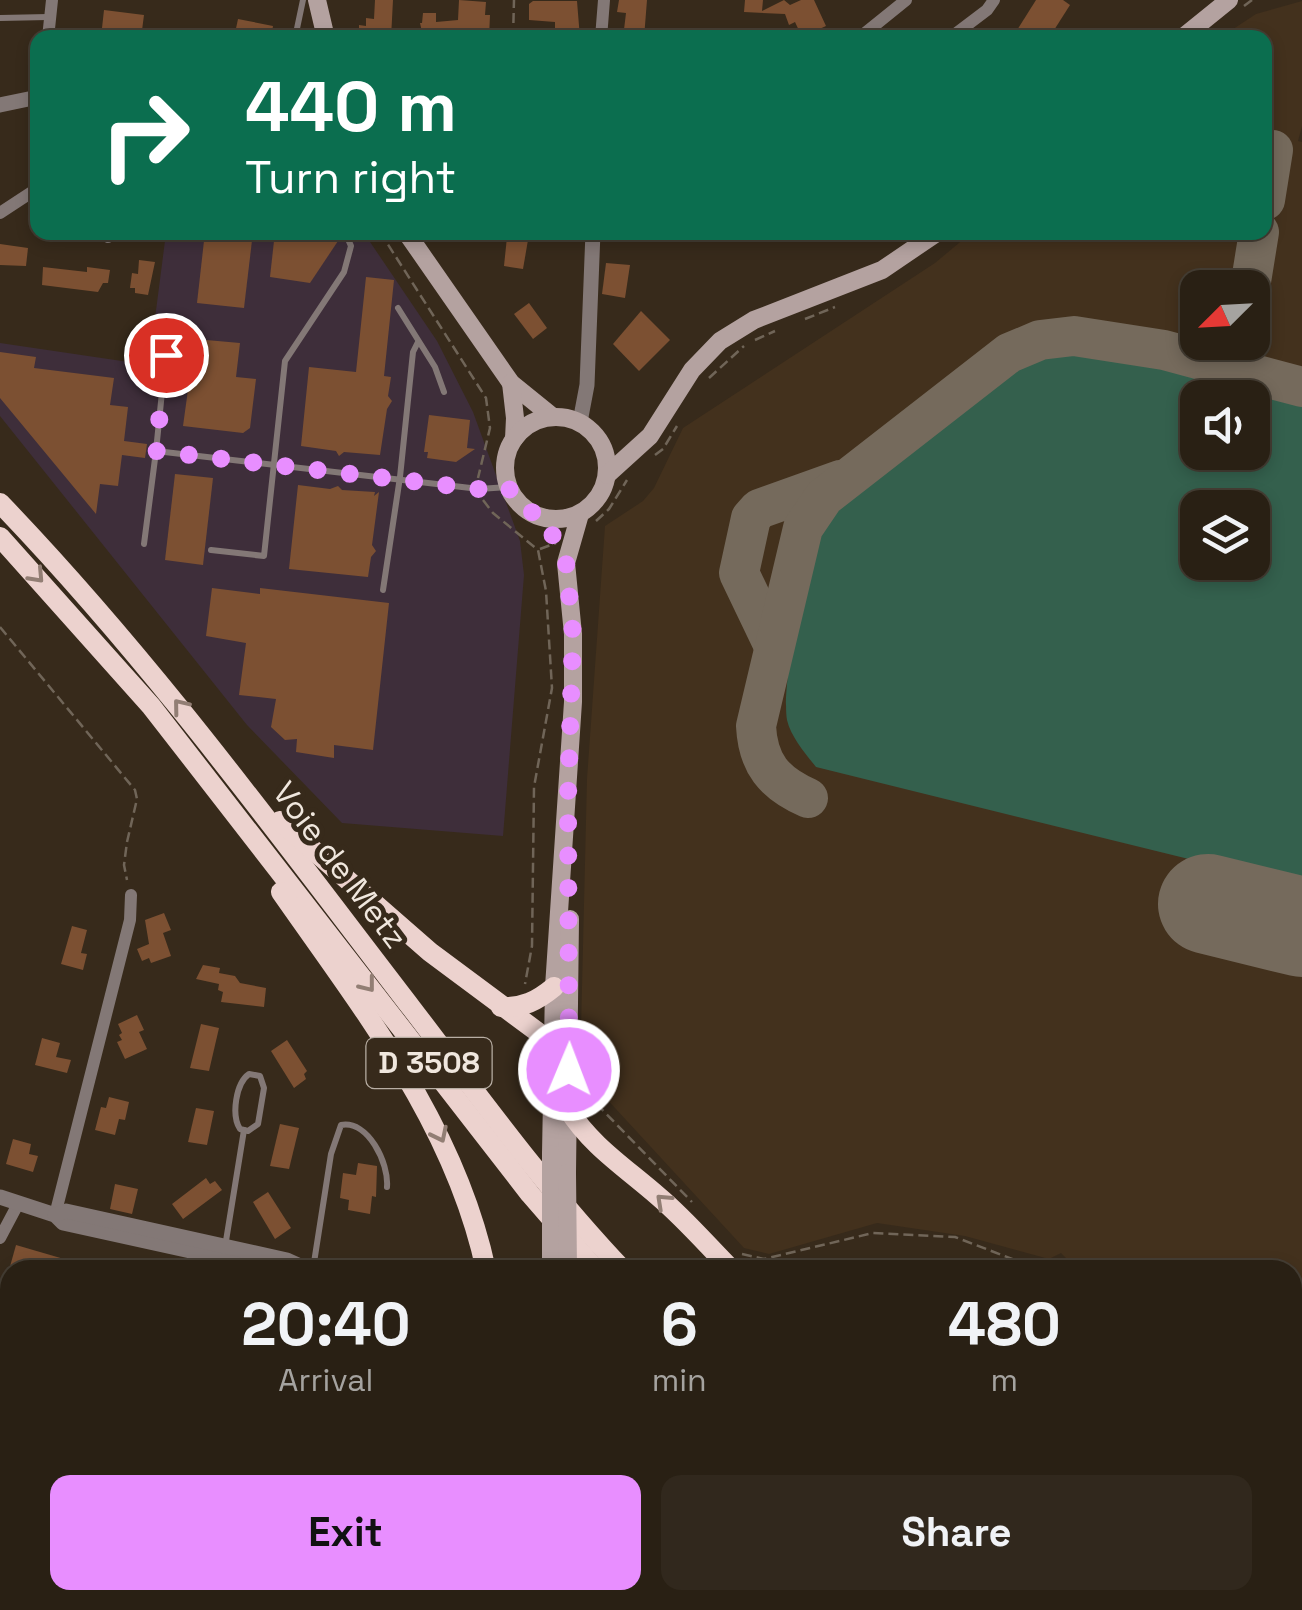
<!DOCTYPE html>
<style>
:root{--surface:#292014;--page:#31281d;--text:#f1f3f6;--muted:#a5a3a0;--line:#453e34;--accent:#e88eff}
body{margin:0;font-family:"Space Grotesk",sans-serif;background:var(--page);color:var(--text);height:100vh;display:flex;flex-direction:column;font-size:38px;white-space:nowrap}
*{box-sizing:border-box;margin:0}
p{font-size:32px;color:var(--muted)}
.icon{flex:none;width:55px;height:55px;fill:none;stroke:currentColor;stroke-width:2;stroke-linecap:round;stroke-linejoin:round}
.map{position:relative;flex:1;overflow:hidden}
.side{position:absolute;left:0px;top:1260px;width:1302px;height:350px;display:flex;flex-direction:column;background:var(--surface);border-radius:30px 30px 0 0;box-shadow:0 5px 15px #0003,0 0 0 2px var(--line)}
.side>*{flex:none}
.hud{position:absolute;left:30px;top:30px;width:1242px;height:210px;border-radius:20px;box-shadow:0 5px 15px #0003,0 0 0 2px var(--line);background:#0b6e4f;color:#fff;overflow:hidden}
.needle{width:65px;rotate:246deg}
.buttons{position:absolute;left:1180px;top:270px;display:grid;gap:20px}
.buttons a{display:grid;place-items:center;width:90px;height:90px;border-radius:20px;background:var(--surface);box-shadow:0 5px 15px #0003,0 0 0 2px var(--line);font-size:50px}
.pin{position:absolute;display:grid;place-items:center;width:85px;height:85px;color:#fff;margin:-42px;border:5px solid #fff;border-radius:50%;box-shadow:0 2px 10px #0007}
.me{position:absolute;width:110px;margin:-55px;rotate:1deg;stroke-linejoin:round;filter:drop-shadow(0 0 8px #0008)}
.turn{display:flex;align-items:center;gap:35px;height:210px;padding:0 50px;font-size:45px}
.turn .icon{width:130px;height:130px;stroke-width:2.5}
.turn b{display:block;font-size:70px;line-height:85px}
.eta{display:flex;justify-content:space-evenly;align-items:center;height:170px;text-align:center}
.eta b{font-size:60px;font-weight:700;line-height:70px}
.primary-button{display:flex;gap:20px;margin-top:auto;padding:20px 50px}
.primary-button a{flex:1;height:115px;border-radius:20px;background:var(--accent);color:#111;font-size:40px;font-weight:700;line-height:115px;text-align:center}
.primary-button a+a{background:var(--page);color:var(--text)}
.map>svg:first-child{display:block}
.commercial{fill:#3e2e3a}
.built{fill:#43311d;fill-rule:evenodd}
.green{fill:#34604d;fill-rule:evenodd}
.lines{fill:none;stroke-linecap:round;stroke-linejoin:round}
.taxiway{stroke:#756a5c;stroke-width:40}
.runway{stroke:#756a5c;stroke-width:100}
.building{fill:#7c5032}
.path{stroke:#706558;stroke-width:2.5;stroke-dasharray:10 5;stroke-linecap:butt}
.service{stroke:#837876;stroke-width:6}
.minor{stroke:#837876;stroke-width:12}
.tertiary{stroke:#837876;stroke-width:15}
.secondary{stroke:#b4a2a0;stroke-width:18}
.trunk{stroke:#ecd2ce;stroke-width:20}
.secondary-bridge{stroke:#b4a2a0;stroke-width:18}
.oneway{stroke:#927e74}
.route{stroke:#e88eff;stroke-width:18;stroke-dasharray:0 32.4}
.labels{text-anchor:middle;stroke-width:10;stroke-linejoin:round;paint-order:stroke}
.shield{fill:#372a1b;stroke:#b8aea4;stroke-width:2.5}
.shield-label{font-size:30px;font-weight:bold;fill:#f0e7de}
.street-label{font-size:32px;fill:#f0e7de;stroke:#372a1b}
</style>
<div class="map">
<svg width="1302" height="1610" viewBox="0 0 1302 1610">
<rect width="100%" height="100%" fill="#372a1b"/>
<polygon class="commercial" points="166,233 364,233 437,341 473,412 520,541 524,575 503,836 342,823 247,725 0,416 0,343 149,365"/>
<path class="built" d="M1302 1V126L1298 141 1302 142V1394L1293 1390 1292 1270H1070V1262L1061 1253 1049 1259 965 1236 877 1223 769 1254 744 1248 580 1070 587 779 605 526 643 501 654 488 683 428 935 263 971 233 1265 232V38L1221 37 1256 14ZM1198 288H1252V342H1198ZM1198 398H1252V452H1198ZM1198 508H1252V562H1198Z"/>
<path class="green" d="M1059 353H1086L1302 399V887L816 767C805 753 791 737 787 720 781 686 805 567 821 535 830 518 842 505 855 492L1019 367ZM1198 398H1252V452H1198ZM1198 508H1252V562H1198Z"/>
<g class="lines">
<g class="taxiway">
<polyline points="1265,200 1273,150"/>
<polyline points="1250,288 1259,232"/>
<polyline points="774,646 739,573 751,518 759,509 840,480"/>
<path d="M808 798C774 783 758 764 756 726L803 528 824 497 1009 353 1040 340 1074 336 1164 350 1302 387"/>
</g>
<polyline class="runway" points="1208,904 1302,927"/>
</g>
<g class="building">
<polygon points="375,0 393,0 391,38 359,38 359,25 366,26 366,18 374,19"/>
<polygon points="459,0 486,2 485,15 490,15 489,38 457,38 457,33 422,32 420,23 422,23 423,13 436,13 436,22 458,20"/>
<polygon points="619,0 647,0 644,38 623,38 626,13 617,12"/>
<polygon points="745,0 763,0 762,11 784,0 790,5 801,0 814,0 826,26 802,37 795,22 789,25 785,14 744,12"/>
<polygon points="1036,0 1063,0 1070,5 1049,38 1012,38"/>
<polygon points="533,1 577,1 580,38 555,38 555,22 529,20 529,4"/>
<polygon points="104,10 144,15 141,38 127,38 127,32 102,28"/>
<polygon points="238,19 273,26 271,38 234,38"/>
<polygon points="205,232 253,232 244,308 197,303"/>
<polygon points="275,232 338,232 340,238 310,283 270,277"/>
<polygon points="507,237 528,240 523,269 504,266"/>
<polygon points="0,244 28,248 26,266 0,265"/>
<polygon points="139,260 155,262 148,295 135,293 135,288 130,288 132,273 138,274"/>
<polygon points="606,263 630,265 625,298 602,294"/>
<polygon points="43,267 87,272 87,267 110,270 108,283 103,283 98,292 42,285"/>
<polygon points="366,277 394,280 384,376 391,377 388,396 392,401 387,409 380,455 344,452 339,456 336,451 301,446 309,367 356,372"/>
<polygon points="529,303 547,328 533,339 514,314"/>
<polygon points="641,311 670,340 639,371 613,344"/>
<polygon points="195,339 240,343 236,377 256,379 250,428 243,433 183,426"/>
<polygon points="0,352 36,357 34,368 114,378 110,405 128,407 124,441 147,444 145,458 122,455 118,486 100,484 96,514 0,398"/>
<polygon points="429,415 470,420 467,448 475,449 456,462 427,458 428,452 424,452"/>
<polygon points="175,474 213,478 203,565 165,560"/>
<polygon points="298,485 330,489 338,486 342,490 375,492 374,496 379,492 372,545 376,551 371,557 368,577 289,569"/>
<polygon points="212,588 260,594 260,588 389,603 373,750 334,745 334,758 296,752 297,739 285,740 271,727 276,699 239,695 246,643 206,636"/>
<polygon points="164,913 171,930 163,933 171,956 151,963 149,958 142,961 137,949 149,944 145,920"/>
<polygon points="72,926 87,930 81,953 87,954 83,970 61,964"/>
<polygon points="203,965 220,968 219,973 235,976 240,983 266,988 264,1007 221,1002 223,992 218,990 219,984 196,979"/>
<polygon points="137,1015 144,1030 139,1032 147,1049 125,1059 117,1042 122,1040 119,1035 122,1033 118,1024"/>
<polygon points="201,1024 219,1028 209,1071 190,1068"/>
<polygon points="42,1038 60,1043 56,1057 71,1060 67,1073 35,1065"/>
<polygon points="287,1040 307,1071 304,1074 306,1079 294,1088 271,1051"/>
<polygon points="109,1097 129,1102 125,1120 119,1119 115,1135 95,1130 101,1107 106,1108"/>
<polygon points="196,1108 214,1111 207,1145 188,1142"/>
<polygon points="280,1124 299,1128 289,1169 270,1166"/>
<polygon points="13,1139 31,1144 29,1154 38,1156 33,1172 6,1164"/>
<polygon points="358,1163 377,1166 376,1197 372,1196 370,1214 348,1210 349,1200 340,1198 343,1173 356,1175"/>
<polygon points="206,1178 210,1184 215,1181 222,1190 183,1219 172,1204"/>
<polygon points="115,1184 138,1189 132,1214 110,1209"/>
<polygon points="268,1192 291,1228 275,1239 253,1202"/>
<polygon points="16,1245 88,1266 87,1270 9,1270"/>
</g>
<g class="lines">
<g class="path">
<polyline points="1244,6 1252,0"/>
<polyline points="513,38 514,0"/>
<polyline points="380,232 486,398 490,428 478,478"/>
<polyline points="805,319 835,307"/>
<polyline points="755,340 775,331"/>
<polyline points="709,378 744,346"/>
<polyline points="655,455 663,449 677,426"/>
<polyline points="483,500 493,513 538,550 546,591 552,688 534,787 532,946 525,984"/>
<polyline points="596,521 609,509 627,480"/>
<polyline points="540,549 556,543"/>
<polyline points="0,627 135,790 137,799 127,842 124,865 127,880"/>
<polyline points="525,1046 535,1071"/>
<polyline points="586,1093 692,1202"/>
<polyline points="742,1254 764,1259 873,1233 955,1237 1041,1270"/>
<polyline points="327,1265 350,1270"/>
<polyline points="1051,1270 1061,1263"/>
<polyline points="0,1517 10,1521"/>
<polyline points="1292,1531 1302,1533"/>
<polyline points="276,1600 290,1610"/>
<polyline points="362,1610 363,1600"/>
<polyline points="572,1610 572,1600"/>
</g>
<g class="service">
<polyline points="0,18 48,17"/>
<polyline points="295,38 303,0"/>
<polyline points="398,308 435,367 444,392"/>
<polyline points="169,323 156,451 479,489 508,487"/>
<polyline points="144,544 156,451"/>
<polyline points="211,550 264,556 285,361 344,272 351,246 345,232"/>
<polyline points="383,590 400,477 413,352 418,342"/>
<path d="M249 1074 260 1076 264 1088 258 1124 248 1131 240 1129C231 1115 236 1083 249 1074Z"/>
<polyline points="225,1247 244,1130"/>
<path d="M313 1269 331 1154 341 1125C368 1120 389 1163 387 1187"/>
<polyline points="0,1595 10,1568"/>
</g>
<g class="minor">
<polyline points="48,38 52,0"/>
<polyline points="601,38 604,0"/>
<polyline points="859,38 906,0"/>
<polyline points="950,38 987,10 994,0"/>
<polyline points="0,213 38,188"/>
<polyline points="108,237 109,232"/>
<polyline points="55,1215 130,920 131,895"/>
<polyline points="0,1238 18,1204"/>
<polyline points="0,1492 10,1497"/>
</g>
<g class="tertiary">
<polyline points="0,105 38,97"/>
<polyline points="580,422 587,385 593,232"/>
<polyline points="0,1197 55,1215 63,1223 277,1270"/>
<polyline points="55,1215 66,1211 287,1260 309,1270"/>
</g>
<g class="secondary">
<polyline points="317,0 326,38"/>
<polyline points="1182,38 1229,0"/>
<polyline points="406,232 511,383 553,417"/>
<polyline points="511,383 515,418 514,439"/>
<circle cx="556" cy="468" r="51"/>
<polyline points="607,475 650,436 692,370 720,341 754,320 882,270 938,232"/>
<polyline points="551,1154 554,987 573,702 573,634 566,563 580,514"/>
<polyline points="567,1173 570,919"/>
<polyline points="551,1270 551,1251"/>
<polyline points="553,1610 554,1600"/>
</g>
<g class="trunk">
<path d="M0 503C152 661 280 837 413 1010 481 1099 546 1189 623 1270"/>
<polyline points="0,537 151,706 530,1194 596,1270"/>
<polyline points="280,821 430,952 539,1033 552,1044 569,1069"/>
<path d="M281 892C364 1011 455 1125 486 1270"/>
<path d="M501 1007C523 1008 537 1001 554 987"/>
<path d="M568 1109C591 1146 626 1168 659 1197 685 1219 708 1246 732 1270"/>
<polyline points="1292,1453 1302,1454"/>
<polyline points="1292,1476 1302,1478"/>
</g>
<g class="secondary-bridge">
<polyline points="551,1154 551,1251"/>
<polyline points="567,1173 568,1270"/>
</g>
</g>
<defs><path id="oneway-chevron" d="M-2-3.5L2.5 0L-2 3.5" fill="none" stroke-width="1.6" stroke-linecap="round" stroke-linejoin="round" transform="scale(2.5)"/></defs>
<g class="oneway">
<use href="#oneway-chevron" transform="translate(37 576) rotate(47)"/>
<use href="#oneway-chevron" transform="translate(180 706) rotate(-129)"/>
<use href="#oneway-chevron" transform="translate(368 985) rotate(52)"/>
<use href="#oneway-chevron" transform="translate(440 1135) rotate(64)"/>
<use href="#oneway-chevron" transform="translate(663 1201) rotate(-137)"/>
</g>
<g class="lines">
<path class="route" d="M166 355 156 451 479 489 508 487C518 503 527 511 544 518L566 562 573 634 568 798 569 1070"/>
</g>
<g class="labels">
<rect class="shield" x="366.5" y="1038" width="125" height="50" rx="8"/>
<g class="shield-label">
<text x="429" y="1073">D 3508</text>
</g>
<g class="street-label">
<text transform="translate(340 865) rotate(53)" y="11">Voie de Metz</text>
</g>
</g>
</svg>
<div class="buttons">
<a><svg class="needle" viewBox="-14 -14 28 28"><path d="M0-13l5 13h-10z" fill="#e53935"/><path d="M0 13l5-13h-10z" fill="#a5a3a0"/></svg></a>
<a><svg class="icon" aria-label="sound" viewBox="0 0 24 24"><path d="M4 9h4l5-4v14l-5-4H4zM17 9q2 3 0 6"/></svg></a>
<a><svg class="icon" aria-label="layers" viewBox="0 0 24 24"><path d="M12 4l9 5-9 5-9-5zM3 14l9 5 9-5"/></svg></a>
</div>
<div class="pin" style="left:166px;top:355px;background:#d93025"><svg class="icon" aria-label="arrive" viewBox="0 0 24 24"><path d="M6 21V4h12l-3 4 3 4H6"/></svg></div>
<svg class="me" style="left:569px;top:1070px" viewBox="-20 -20 40 40"><circle r="17" fill="#e88eff" stroke="#fff" stroke-width="3"/><path d="M0-11L8 9 0 5-8 9z" fill="#fff"/></svg>
<div class="hud">
<div class="turn"><svg class="icon" aria-label="right" viewBox="0 0 24 24"><path d="M7 20v-9h11M14 6l5 5-5 5"/></svg><div><b>440 m</b>Turn right</div></div>
</div>
<section class="side">
<div class="eta">
<div><b>20:40</b><p>Arrival</p></div>
<div><b>6</b><p>min</p></div>
<div><b>480</b><p>m</p></div>
</div>
<div class="primary-button"><a>Exit</a><a>Share</a></div>
</section>
</div>
